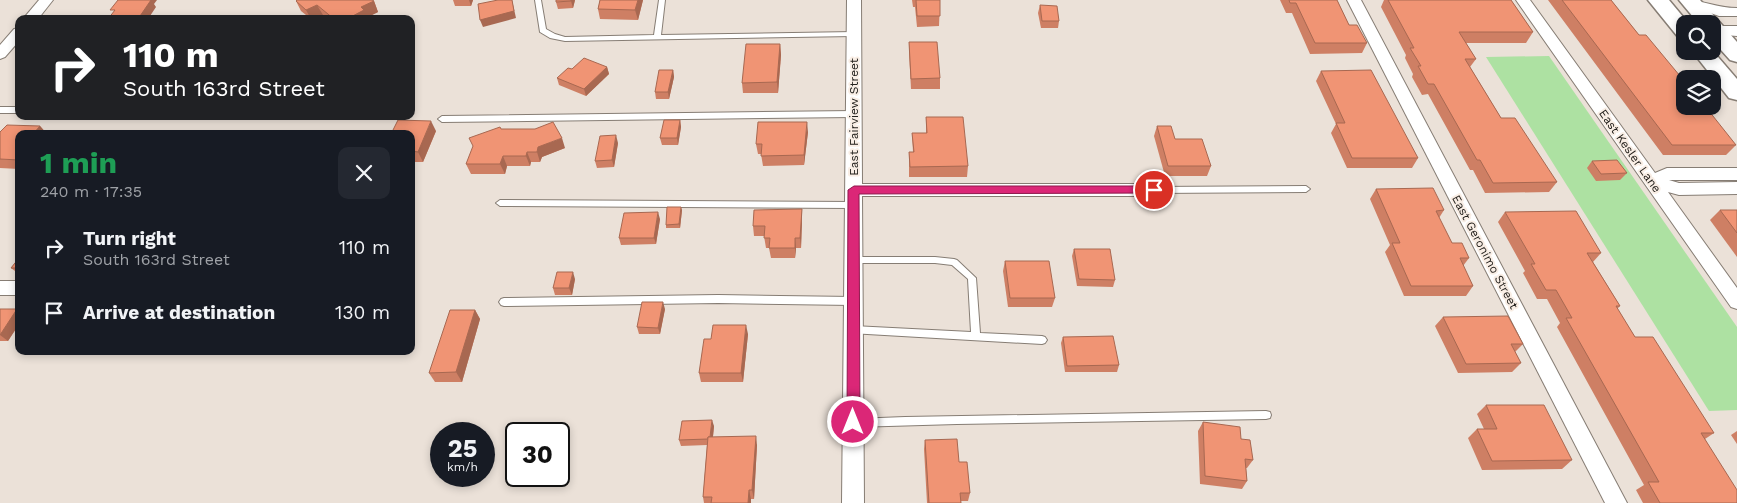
<!DOCTYPE html>
<meta charset="utf-8">
<style>
:root{--surface:#171b24;--page:#242831;--text:#f1f3f6;--muted:#9ea1a6}
body{margin:0;font-family:"Work Sans",sans-serif;background:var(--page);color:var(--text);height:100vh;display:flex;flex-direction:column;font-size:19px;white-space:nowrap}
*{box-sizing:border-box;margin:0}
p{font-size:16px;color:var(--muted)}
.icon{flex:none;width:28px;height:28px;fill:none;stroke:currentColor;stroke-width:2;stroke-linecap:round;stroke-linejoin:round}
.map{position:relative;flex:1;overflow:hidden}
.sheet{position:absolute;left:15px;top:130px;width:400px;height:225px;display:flex;flex-direction:column;background:var(--surface);border-radius:10px;box-shadow:0 2px 8px #0003}
.sheet>*{flex:none}
.hud{position:absolute;left:15px;top:15px;width:400px;height:105px;border-radius:10px;box-shadow:0 2px 8px #0003;background:#202124;color:#fff;overflow:hidden}
.controls{position:absolute;left:1676px;top:15px;display:grid;gap:10px}
.controls a{display:grid;place-items:center;width:45px;height:45px;border-radius:10px;background:var(--surface);box-shadow:0 2px 8px #0003;font-size:25px}
.speed{position:absolute;left:430px;top:422px;display:flex;gap:10px;font-size:25px;font-weight:700;text-align:center}
.speed>*{display:grid;place-content:center;width:65px;height:65px;border-radius:50%;background:var(--surface);box-shadow:0 2px 8px #0003;line-height:1}
.speed small{font-size:12px;font-weight:400}
.speed .limit{border:2px solid #111;border-radius:8px;background:#fff;color:#111}
.pin{position:absolute;display:grid;place-items:center;width:42px;height:42px;color:#fff;margin:-21px;border:2px solid #fff;border-radius:50%;box-shadow:0 1px 5px #0007}
.me{position:absolute;width:55px;margin:-28px;rotate:0deg;stroke-linejoin:round;filter:drop-shadow(0 0 4px #0008)}
.turn{display:flex;align-items:center;gap:18px;height:105px;padding:0 25px;font-size:22px}
.turn .icon{width:65px;height:65px;stroke-width:2.5}
.turn b{display:block;font-size:35px;line-height:42px}
.round{display:grid;place-items:center;flex:none;width:52px;height:52px;border-radius:10px;background:var(--page)}
.head{display:flex;align-items:center;justify-content:space-between;height:85px;padding:0 25px}
h1{font-size:30px;font-weight:700;line-height:38px;color:#1e9e55}
ul{padding:0;list-style:none}
li{display:flex;align-items:center;gap:15px;height:65px;padding:0 25px}
li div{flex:1}
li b{display:block;font-size:19px}
li em{font-style:normal}
.map>svg:first-child{display:block}
.green{fill:#ade1a2}
.lines{fill:none;stroke-linecap:round;stroke-linejoin:round}
.service-casing{stroke:#867d74;stroke-width:2}
.minor-casing{stroke:#867d74;stroke-width:2}
.secondary-casing{stroke:#867d74;stroke-width:3}
.service{fill:#fff;fill-rule:evenodd}
.minor{fill:#fff;fill-rule:evenodd}
.secondary{fill:#fff;fill-rule:evenodd}
.wall{fill:#ce7f64}
.shaded-wall{fill:#a86851}
.building{fill:#f09474;stroke:#a86851}
.route{fill:#db2777;stroke:#8e194d}
.labels{text-anchor:middle;stroke-width:4;stroke-linejoin:round;paint-order:stroke}
.street-label{font-size:12px;fill:#24211d;stroke:#f9eee5}
</style>
<div class="map">
<svg width="1737" height="503" viewBox="0 0 1737 503">
<rect width="100%" height="100%" fill="#ebe1d8"/>
<polygon class="green" points="1549,56 1737,327 1737,410 1709,411 1486,57"/>
<g class="lines">
<g class="service-casing">
<g id="service">
<polygon points="535,0 541,0 546,29 555,34 565,37 654,35 659,0 665,0 661,35 854,32 858,34 854,36 565,41 550,38 540,32"/>
<rect x="0" y="107" width="19" height="6"/>
<polygon points="854,111 858,114 854,117 442,122 438,119 442,116"/>
<polygon points="1306,186 1310,189 1306,192 1154,193 1150,190 1154,187"/>
<polygon points="500,200 853,202 857,205 853,208 500,206 496,203"/>
<polygon points="853,257 935,257 954,259 957,260 976,278 980,333 1042,336 1045,337 1047,340 1045,343 1042,344 850,333 848,330 850,327 853,326 971,332 968,279 952,265 935,263 853,263 850,262 849,260 850,258"/>
<polygon points="718,295 853,297 856,298 858,301 856,304 853,305 718,303 504,306 501,305 499,302 501,299 504,298"/>
<polygon points="1266,411 1270,412 1271,415 1270,418 1266,419 957,424 854,427 850,426 849,423 850,420 854,419 905,417"/>
</g>
</g>
<g class="minor-casing">
<g id="minor">
<polygon points="39,0 53,0 38,19 23,19"/>
<polygon points="847,0 861,0 862,184 1154,184 1160,186 1162,190 1160,194 1154,196 862,196 864,503 842,503"/>
<polygon points="1347,0 1361,0 1627,503 1605,503"/>
<polygon points="1516,0 1530,0 1655,173 1667,168 1737,168 1737,180 1669,180 1679,183 1737,182 1737,194 1679,195 1668,192 1737,288 1737,309 1731,307"/>
<path d="M1683 0C1704 0 1716 8 1737 8V16H1719L1684 4Z"/>
<polygon points="1712,26 1737,26 1737,36 1712,34"/>
<polygon points="19,28 19,41 5,57 0,59 0,45 14,29"/>
<rect x="0" y="281" width="19" height="14"/>
</g>
</g>
<g class="secondary-casing">
<g id="secondary">
<polygon points="1648,0 1669,0 1689,24 1685,24 1685,38 1678,37"/>
<polygon points="1679,0 1700,0 1737,42 1737,62 1730,60 1712,40 1712,24 1699,24"/>
<polygon points="1712,50 1737,79 1737,100 1729,98 1692,51"/>
</g>
</g>
<use href="#service" class="service"/>
<use href="#minor" class="minor"/>
<use href="#secondary" class="secondary"/>
</g>
<g class="wall">
<polygon points="453,0 473,0 471,6 455,6"/>
<polygon points="556,0 575,0 573,8 558,9 556,2"/>
<polygon points="600,0 643,0 638,20 600,19 598,9"/>
<polygon points="912,0 940,0 939,26 917,27 915,7 913,7"/>
<polygon points="1280,0 1337,0 1349,25 1367,43 1362,53 1310,54 1292,13 1286,13"/>
<polygon points="1384,0 1511,0 1533,32 1526,43 1466,43 1476,59 1470,67 1501,118 1557,182 1549,192 1485,193 1473,170 1470,170 1428,94 1422,95 1412,77 1413,74 1405,58 1406,55 1381,7"/>
<polygon points="1548,0 1611,0 1639,35 1736,145 1726,155 1663,155"/>
<polygon points="296,1 374,1 378,12 368,17 369,19 327,19 323,15 315,19 311,19 301,11"/>
<polygon points="1040,5 1059,21 1058,28 1041,28 1038,13"/>
<polygon points="909,42 940,78 940,89 911,89 909,52"/>
<polygon points="780,44 781,55 778,93 743,93 742,83"/>
<polygon points="607,67 609,74 586,96 559,85 557,78 572,69"/>
<polygon points="673,70 674,77 669,99 656,99 655,92"/>
<polygon points="1321,71 1418,158 1412,168 1347,168 1331,133 1336,124 1316,81"/>
<polygon points="926,117 968,166 967,177 909,177 909,152 913,152 912,133 926,133"/>
<polygon points="680,120 681,127 678,145 662,145 660,138"/>
<polygon points="40,126 47,134 19,134 19,169 0,168 0,132"/>
<polygon points="1157,126 1211,166 1207,176 1165,176 1154,136"/>
<polygon points="501,129 565,148 542,157 540,162 531,162 530,166 507,166 505,174 471,174 466,164"/>
<polygon points="436,131 423,162 411,162 411,134"/>
<polygon points="808,132 804,165 763,166 761,154 758,154 756,144"/>
<polygon points="618,143 614,167 597,168 595,161"/>
<polygon points="1592,161 1627,173 1620,180 1596,181 1587,168"/>
<polygon points="1376,189 1444,210 1439,218 1452,243 1469,258 1463,266 1473,286 1466,296 1404,296 1385,252 1390,245 1370,199"/>
<polygon points="802,209 802,219 801,248 796,248 795,258 771,258 769,248 766,248 764,236 754,236 753,226"/>
<polygon points="682,210 680,228 666,228 666,225"/>
<polygon points="1720,210 1737,210 1737,257 1710,220"/>
<polygon points="1505,212 1601,253 1593,262 1620,306 1617,309 1635,337 1714,433 1705,439 1737,503 1643,503 1636,490 1644,485 1557,327 1560,323 1547,299 1537,299 1523,273 1525,271 1498,222"/>
<polygon points="660,219 656,244 621,245 619,238"/>
<polygon points="1074,249 1115,280 1113,287 1077,286 1072,256"/>
<polygon points="19,258 19,271 15,271 11,268"/>
<polygon points="1005,261 1055,298 1052,307 1008,307 1003,271"/>
<polygon points="575,279 572,295 555,295 553,288"/>
<polygon points="0,309 17,309 19,310 19,324 8,341 0,341"/>
<polygon points="665,309 660,334 639,334 637,327"/>
<polygon points="475,310 480,319 462,382 435,382 429,373"/>
<polygon points="1443,317 1523,344 1515,352 1521,363 1512,372 1458,373 1435,326"/>
<polygon points="748,334 743,382 701,382 699,373 711,339"/>
<polygon points="1063,337 1119,365 1117,372 1065,372 1061,343"/>
<polygon points="42,351 90,351 88,354 45,354"/>
<polygon points="1486,405 1572,460 1562,469 1482,470 1468,438 1477,429 1484,429 1477,414"/>
<polygon points="1203,422 1241,439 1253,460 1247,468 1246,468 1247,481 1242,489 1200,484 1198,431"/>
<polygon points="714,426 713,437 757,445 754,499 751,499 751,503 704,503 703,497 707,445 681,446 679,440"/>
<polygon points="1737,431 1737,444 1731,435"/>
<polygon points="925,440 959,462 970,493 968,501 961,501 961,503 927,503 924,449"/>
</g>
<g class="shaded-wall">
<polygon points="147,0 157,0 154,4 156,7 148,19 138,19"/>
<polygon points="469,0 473,0 471,6"/>
<polygon points="512,0 516,18 483,27 480,20"/>
<polygon points="571,0 575,0 573,8 571,1"/>
<polygon points="638,0 643,0 638,20 635,10"/>
<polygon points="374,1 378,12 368,17 369,19 347,19 361,7"/>
<polygon points="317,5 323,15 315,19 311,19 306,10"/>
<polygon points="780,44 781,55 778,93 777,82"/>
<polygon points="607,67 609,74 586,96 584,89"/>
<polygon points="673,70 674,77 669,99 668,92"/>
<polygon points="680,120 681,127 678,145 677,138"/>
<polygon points="431,121 436,131 423,162 418,152"/>
<polygon points="807,122 808,132 804,165 804,155"/>
<polygon points="40,126 47,134 33,134"/>
<polygon points="616,135 618,143 614,167 612,160"/>
<polygon points="562,138 565,148 542,157 540,162 537,152 538,147"/>
<polygon points="527,152 531,162 530,166 526,156"/>
<polygon points="503,156 507,166 505,174 500,164"/>
<polygon points="681,207 682,210 680,228 679,224"/>
<polygon points="802,209 802,219 801,248 800,238"/>
<polygon points="658,212 660,219 656,244 654,238"/>
<polygon points="795,238 796,248 795,258"/>
<polygon points="573,272 575,279 572,295 569,288"/>
<polygon points="663,302 665,309 660,334 658,328"/>
<polygon points="17,309 19,310 19,324 8,341 0,335"/>
<polygon points="475,310 480,319 462,382 456,372"/>
<polygon points="746,325 748,334 743,382 741,373"/>
<polygon points="712,420 714,426 712,445 710,439"/>
<polygon points="756,436 757,445 754,499 752,490"/>
<polygon points="749,490 751,499 751,503 748,503"/>
</g>
<g class="building">
<polygon points="118,0 151,0 138,19 108,19 115,10 110,10"/>
<polygon points="297,0 372,0 374,1 361,7 364,10 347,19 334,19 317,5 306,10 296,1"/>
<polygon points="498,0 512,0 514,11 480,20 478,4"/>
<polygon points="556,0 571,0 571,1 556,2"/>
<polygon points="600,0 638,0 635,10 598,9"/>
<polygon points="916,0 940,0 940,16 917,16"/>
<polygon points="1289,0 1337,0 1349,25 1357,25 1367,43 1315,43 1296,3 1290,3"/>
<polygon points="1388,0 1511,0 1533,32 1459,32 1476,59 1465,59 1501,118 1515,118 1557,182 1493,183 1480,160 1477,160 1434,84 1428,84 1418,66 1421,66 1410,48 1414,48"/>
<polygon points="1562,0 1611,0 1639,35 1646,35 1685,82 1685,106 1705,106 1736,145 1672,145"/>
<polygon points="1040,5 1057,6 1059,21 1042,21"/>
<polygon points="909,42 937,42 940,78 911,79"/>
<polygon points="746,44 780,44 777,82 742,83"/>
<polygon points="584,58 607,67 584,89 557,78 568,68 572,69"/>
<polygon points="659,70 673,70 668,92 655,92"/>
<polygon points="1371,70 1418,158 1352,158 1336,123 1345,123 1321,71"/>
<polygon points="926,117 963,117 968,166 910,167 909,152 914,152 912,133 927,133"/>
<polygon points="398,120 431,121 418,152 411,151 411,134 384,134 385,132 392,132"/>
<polygon points="664,120 680,120 677,138 660,138"/>
<polygon points="553,122 562,138 538,147 537,152 527,152 526,156 503,156 500,164 466,164 473,146 469,138 500,127 501,129 535,129"/>
<polygon points="758,122 807,122 804,155 761,156 762,144 756,144"/>
<polygon points="7,125 40,126 33,134 19,134 19,160 0,159 0,132"/>
<polygon points="1157,126 1171,126 1175,139 1202,139 1211,166 1168,166"/>
<polygon points="616,135 612,160 595,161 600,136"/>
<polygon points="1617,160 1627,173 1601,174 1592,161"/>
<polygon points="1433,188 1444,210 1436,211 1452,243 1462,243 1469,258 1460,258 1473,286 1411,286 1392,243 1400,243 1376,189"/>
<polygon points="667,207 681,207 679,224 666,225"/>
<polygon points="802,209 800,238 795,238 795,248 769,248 770,238 764,238 765,226 753,226 754,210"/>
<polygon points="1720,210 1737,210 1737,233"/>
<polygon points="1576,211 1601,253 1587,253 1620,306 1616,306 1635,337 1653,337 1714,433 1701,433 1737,490 1737,503 1660,503 1648,482 1659,482 1566,318 1572,318 1556,290 1546,290 1531,264 1535,264 1505,212"/>
<polygon points="658,212 654,238 619,238 624,213"/>
<polygon points="1074,249 1110,249 1115,280 1079,279"/>
<polygon points="19,258 19,268 11,268"/>
<polygon points="1005,261 1049,261 1055,298 1010,298"/>
<polygon points="557,272 573,272 569,288 553,288"/>
<polygon points="642,302 663,302 658,328 637,327"/>
<polygon points="0,309 17,309 0,335"/>
<polygon points="450,310 475,310 456,372 429,373"/>
<polygon points="1508,316 1523,344 1511,344 1521,363 1466,364 1443,317"/>
<polygon points="713,325 746,325 741,373 699,373 704,339 711,339"/>
<polygon points="1113,336 1119,365 1067,366 1063,337"/>
<polygon points="1486,405 1544,405 1572,460 1492,461 1477,429 1497,429"/>
<polygon points="712,420 710,437 708,437 708,439 679,440 682,421"/>
<polygon points="1203,422 1240,427 1241,439 1250,440 1253,460 1245,459 1247,481 1205,476"/>
<polygon points="756,436 752,490 749,490 748,503 711,503 712,497 703,497 708,437"/>
<polygon points="957,439 959,462 967,462 970,493 960,493 961,503 929,503 925,440"/>
</g>
<polygon class="route" points="854,186 1154,186 1159,190 1154,193 859,194 860,422 858,427 853,428 849,427 847,422 848,190"/>
<g class="labels">
<g class="street-label">
<text transform="translate(854 117) rotate(-90)" y="4">East Fairview Street</text>
<text transform="translate(1630 151) rotate(55)" y="4">East Kesler Lane</text>
<text transform="translate(1485 252) rotate(62)" y="4">East Geronimo Street</text>
</g>
</g>
</svg>
<div class="controls">
<a><svg class="icon" aria-label="search" viewBox="0 0 24 24"><circle cx="10" cy="10" r="6"/><path d="M15 15l6 6"/></svg></a>
<a><svg class="icon" aria-label="layers" viewBox="0 0 24 24"><path d="M12 4l9 5-9 5-9-5zM3 14l9 5 9-5"/></svg></a>
</div>
<div class="speed"><div>25<small>km/h</small></div><div class="limit">30</div></div>
<div class="pin" style="left:1154px;top:190px;background:#d93025"><svg class="icon" aria-label="arrive" viewBox="0 0 24 24"><path d="M6 21V4h12l-3 4 3 4H6"/></svg></div>
<svg class="me" style="left:853px;top:422px" viewBox="-20 -20 40 40"><circle r="17" fill="#db2777" stroke="#fff" stroke-width="3"/><path d="M0-11L8 9 0 5-8 9z" fill="#fff"/></svg>
<div class="hud">
<div class="turn"><svg class="icon" aria-label="right" viewBox="0 0 24 24"><path d="M7 20v-9h11M14 6l5 5-5 5"/></svg><div><b>110 m</b>South 163rd Street</div></div>
</div>
<section class="sheet">
<div class="head"><div><h1>1 min</h1><p>240 m · 17:35</p></div><a class="round"><svg class="icon" aria-label="close" viewBox="0 0 24 24"><path d="M6 6l12 12M18 6L6 18"/></svg></a></div>
<ul>
<li><svg class="icon" aria-label="right" viewBox="0 0 24 24"><path d="M7 20v-9h11M14 6l5 5-5 5"/></svg><div><b>Turn right</b><p>South 163rd Street</p></div><em>110 m</em></li>
<li><svg class="icon" aria-label="arrive" viewBox="0 0 24 24"><path d="M6 21V4h12l-3 4 3 4H6"/></svg><div><b>Arrive at destination</b></div><em>130 m</em></li>
</ul>
</section>
</div>
